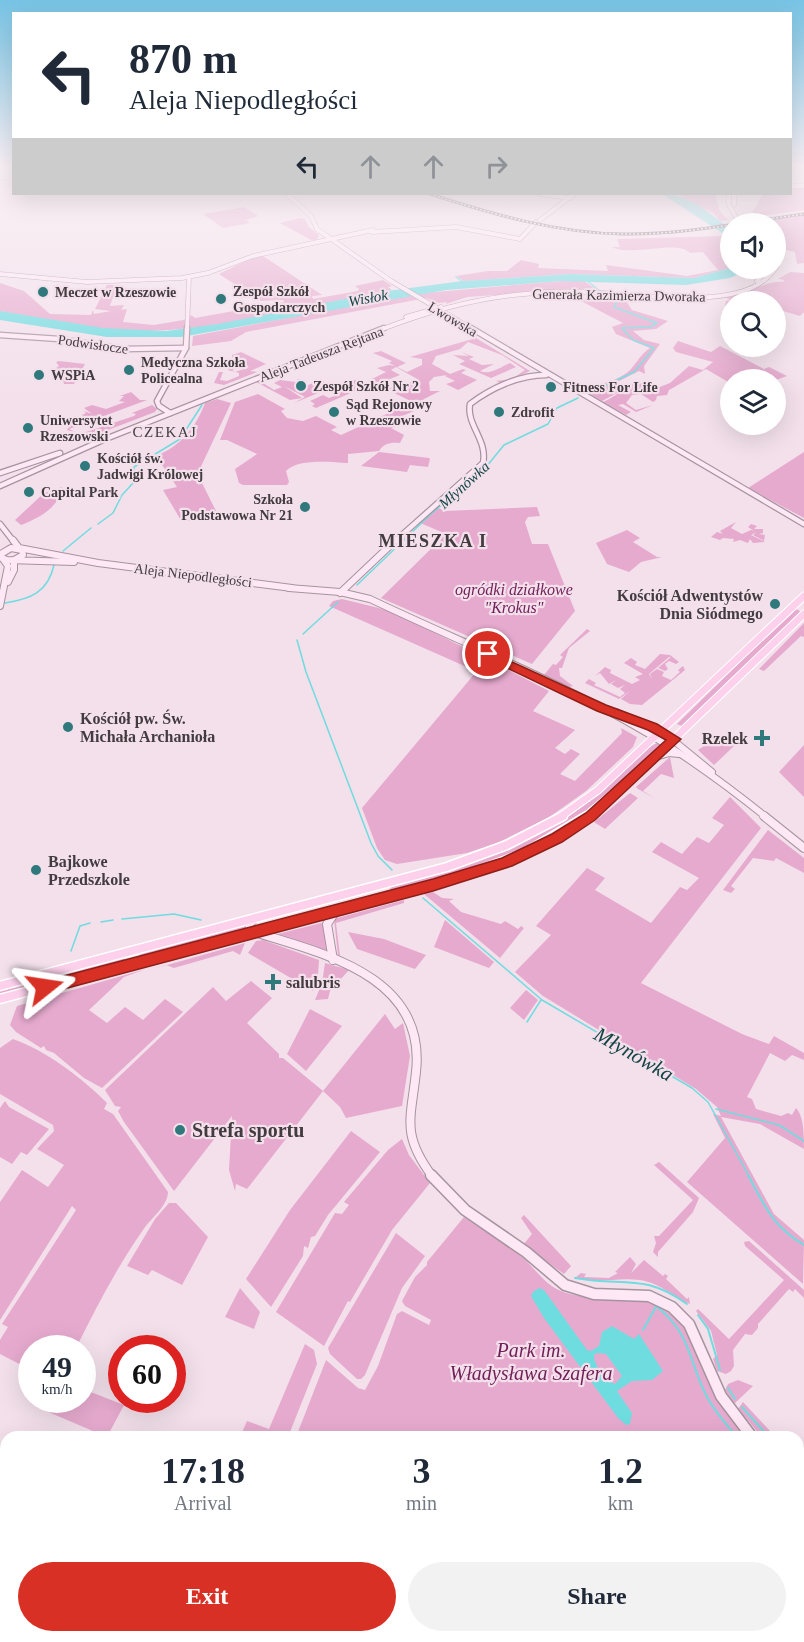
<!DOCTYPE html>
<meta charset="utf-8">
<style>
:root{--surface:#fff;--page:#f2f2f3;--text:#1f2937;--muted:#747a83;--accent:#d93025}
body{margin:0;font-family:Georgia,serif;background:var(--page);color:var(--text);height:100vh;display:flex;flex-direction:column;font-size:22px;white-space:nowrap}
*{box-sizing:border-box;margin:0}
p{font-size:20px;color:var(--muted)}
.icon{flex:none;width:33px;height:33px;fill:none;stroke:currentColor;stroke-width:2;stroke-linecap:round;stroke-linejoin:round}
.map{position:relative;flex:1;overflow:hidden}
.drawer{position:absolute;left:0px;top:1431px;width:804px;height:212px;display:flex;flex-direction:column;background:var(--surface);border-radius:18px 18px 0 0;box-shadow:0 6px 24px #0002}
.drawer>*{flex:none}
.hud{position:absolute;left:12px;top:12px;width:780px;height:183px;border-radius:0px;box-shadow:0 6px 24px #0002;background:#fff;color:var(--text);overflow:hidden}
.tools{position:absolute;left:720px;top:213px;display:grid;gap:12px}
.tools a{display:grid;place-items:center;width:66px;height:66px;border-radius:50%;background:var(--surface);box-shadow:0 6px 24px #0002;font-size:30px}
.speed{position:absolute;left:18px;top:1335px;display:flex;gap:12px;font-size:30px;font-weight:700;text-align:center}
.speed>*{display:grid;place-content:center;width:78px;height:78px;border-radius:50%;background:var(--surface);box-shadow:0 6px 24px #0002;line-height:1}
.speed small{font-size:15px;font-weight:400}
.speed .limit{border:9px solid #d22;background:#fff;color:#111}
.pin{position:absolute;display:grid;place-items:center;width:51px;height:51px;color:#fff;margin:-26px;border:3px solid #fff;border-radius:50%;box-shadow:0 2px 6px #0007}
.me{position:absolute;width:66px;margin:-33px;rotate:75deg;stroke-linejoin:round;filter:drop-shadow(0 0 4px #0008)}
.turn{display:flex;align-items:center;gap:21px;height:126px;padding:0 18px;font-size:27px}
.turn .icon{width:78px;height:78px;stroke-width:2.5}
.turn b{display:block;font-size:42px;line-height:51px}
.lanes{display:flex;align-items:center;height:57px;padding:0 18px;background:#0003;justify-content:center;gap:30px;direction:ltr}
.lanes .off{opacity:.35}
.eta{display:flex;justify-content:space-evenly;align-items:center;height:102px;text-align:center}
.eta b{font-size:36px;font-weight:800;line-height:42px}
.primary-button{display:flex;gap:12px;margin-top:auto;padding:12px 18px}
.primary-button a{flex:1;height:69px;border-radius:36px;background:var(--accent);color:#fff;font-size:24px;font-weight:800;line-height:69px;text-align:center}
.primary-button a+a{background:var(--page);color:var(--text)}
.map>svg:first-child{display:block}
.green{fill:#e6aace}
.water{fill:#6fdce0;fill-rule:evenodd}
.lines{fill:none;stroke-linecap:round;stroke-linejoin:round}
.stream-far1{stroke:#6fdce0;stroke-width:1.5}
.stream{stroke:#6fdce0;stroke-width:2}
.secondary-far4-casing{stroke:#a5949e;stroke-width:5}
.secondary-far3-casing{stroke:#a5949e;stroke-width:7}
.secondary-far2-casing{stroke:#a5949e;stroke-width:8}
.secondary-far1-casing{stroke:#a5949e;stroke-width:10}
.secondary-casing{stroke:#a5949e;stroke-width:13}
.primary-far1-casing{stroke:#fff;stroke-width:9}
.primary-casing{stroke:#fff;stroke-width:11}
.secondary-far4{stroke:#fee8f5;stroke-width:4}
.secondary-far3{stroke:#fee8f5;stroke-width:4.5}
.secondary-far2{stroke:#fee8f5;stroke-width:6}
.secondary-far1{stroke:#fee8f5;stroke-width:8}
.secondary{stroke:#fee8f5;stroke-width:10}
.primary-far1{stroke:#fdd1ec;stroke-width:7}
.primary{stroke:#fdd1ec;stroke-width:8}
.rail-casing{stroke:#6b6167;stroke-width:3}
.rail{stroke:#f3e0eb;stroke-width:1.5;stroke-dasharray:2;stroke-linecap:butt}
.secondary-bridge-casing{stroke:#a5949e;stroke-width:5;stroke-linecap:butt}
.secondary-bridge{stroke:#fee8f5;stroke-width:4}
.route{fill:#d93025;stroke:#8d1f18;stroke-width:1.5}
.poi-dot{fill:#2f797c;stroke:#f3e0eb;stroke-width:2}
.labels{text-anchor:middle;stroke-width:4.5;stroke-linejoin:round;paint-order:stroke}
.far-poi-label{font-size:14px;font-weight:bold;fill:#423b3f;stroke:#f3e0eb;text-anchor:start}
.far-street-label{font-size:14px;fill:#423b3f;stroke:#f3e0eb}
.far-water-label{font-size:15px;font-style:italic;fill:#124446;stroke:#f3e0eb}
.far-neighbourhood-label{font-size:15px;letter-spacing:1.5px;fill:#423b3f;stroke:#f3e0eb}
.park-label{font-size:16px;font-style:italic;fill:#711f58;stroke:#f3e0eb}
.poi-label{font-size:16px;font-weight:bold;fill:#423b3f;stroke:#f3e0eb;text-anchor:start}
.far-district-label{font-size:18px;font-weight:bold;letter-spacing:1.5px;fill:#423b3f;stroke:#f3e0eb}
.near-poi-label{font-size:20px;font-weight:bold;fill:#423b3f;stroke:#f3e0eb;text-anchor:start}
.near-park-label{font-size:20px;font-style:italic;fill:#711f58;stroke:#f3e0eb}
.near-water-label{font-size:21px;font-style:italic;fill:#124446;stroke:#f3e0eb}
</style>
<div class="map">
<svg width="804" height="1642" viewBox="0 0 804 1642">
<rect width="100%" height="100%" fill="#f3e0eb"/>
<g class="green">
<polygon points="804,187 804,210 760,216 752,213 763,194 790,194 791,190"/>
<polygon points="677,194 715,194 720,211 728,220 720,221 714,214"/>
<polygon points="244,207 258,216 246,220 250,223 223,228 203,214"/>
<polygon points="804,215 804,263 797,264 795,252 786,250 785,247 776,242 776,224 769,220"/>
<polygon points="300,218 305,219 309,227 319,235 317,239 324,239 311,240 280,223"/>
<path d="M721 236 730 238V268L694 278 570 274 464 281 456 276 488 271H507L521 260 539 264 538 268 608 271 606 265 687 276 718 270 703 252 690 253C680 239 628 257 612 247H620L617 239Z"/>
<path d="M256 256H263L322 295 312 296 313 299 358 291 359 289 355 286 383 280 392 286 388 287 392 290C309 305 220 332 135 331 90 330 44 319 0 311V283L24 291 50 314 91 315 93 310 94 314 111 311 95 309 107 285H117L110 306 124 305 121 310 127 309 123 322 154 325 189 319 191 315 195 318 284 302 283 300 261 301 219 274Z"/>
<path d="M790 272 804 273V312L800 316 776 309V302H730V308L725 306 726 301 730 300 726 297C742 295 769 280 783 282L784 280 778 279Z"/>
<polygon points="561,281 584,281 594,288 467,297 446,304 447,302 439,303 426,298 246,332 231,341 192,346 193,336 412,294"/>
<path d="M598 299 626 301 632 310 668 321 656 329 633 331 644 340 660 344 644 366 645 374 639 371 609 386 619 392 602 401 582 389C597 385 620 381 631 369 638 361 641 354 650 348L616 334 612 327 623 323 579 300Z"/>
<polygon points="476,338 530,371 503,384 496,381 512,379 525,370 502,355 468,342 460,349 436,356 432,364 450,374 463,369 466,370 461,373 477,380 458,390 446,384 455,381 445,376 447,375 434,377 429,382 430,391 440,391 424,399 421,406 386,389 419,380 396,367 391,370 400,375 380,383 389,385 382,387 368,381 386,372 377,368 389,365 395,366 389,363 392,361 373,353 381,351 406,363 397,367 407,372 422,365 422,359 410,357"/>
<path d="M678 341 711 352 720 346 764 369 769 367 787 376 776 380H730V383L706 369 669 390 667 395 657 396 656 400 653 402 641 394 632 395 626 403 636 410 653 405 636 412 623 404 618 405 631 412 626 415 603 402C629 391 625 375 657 388L670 383 689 366 703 370 713 362 676 352 673 348Z"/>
<polygon points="241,352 266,364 250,371 257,372 224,385 214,383 219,372 223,372 220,380 227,381 239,376 239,373 228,370 229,368 238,368 232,370 235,372 249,367 232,357 232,355"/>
<path d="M461 352 474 357 469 359 482 365 494 364 480 371C490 375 499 368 510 363L516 367 491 378 459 364 465 361 453 355 469 356Z"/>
<polygon points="56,362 59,361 85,364 74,384 64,384 62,375 52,371 59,366"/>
<polygon points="282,372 285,374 263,383 274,390 282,387 274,383 280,380 296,382 298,379 307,381 302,384 306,386 320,380 335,386 294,403 305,397 284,386 302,398 290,400 256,382"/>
<polygon points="355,380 375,388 373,390 376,391 366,389 356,393 368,388 367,386 316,408 312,406 315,404 310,401 323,395 329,398 340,394 333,389"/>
<polygon points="131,392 140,400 147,400 69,429 75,432 67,430 69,427 65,426 85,418 82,415 86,413 84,411 92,414 84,408 92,405 106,409 125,402 119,401 124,396 120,396"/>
<path d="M258 394 285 409 281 411 287 418 303 421 316 416 337 427 331 430 341 435 404 406 414 411 390 421 399 426 391 428 404 435 400 443C391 442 384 443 379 451L348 454V463C331 462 298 458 286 471L289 482 287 485H243L239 483 235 469 257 454 227 440H220L235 402Z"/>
<path d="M217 399 231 403 196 477H199L218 515 182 522 163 490 177 487 156 456C181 446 196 427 205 403Z"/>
<polygon points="152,405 157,409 155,412 87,438 77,435 134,416 136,414 132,413"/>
<polygon points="379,452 429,458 430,459 428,467 410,465 407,472 361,466"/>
<polygon points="804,452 804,518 748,488"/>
<path d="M62 487C59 508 39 518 21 525L15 520 44 493Z"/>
<polygon points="436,507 445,511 537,507 540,516 528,517 525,522 532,544 548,544 575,611 532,664 381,598 446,534 418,522"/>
<polygon points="736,522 731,528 742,534 751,530 754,531 748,527 751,524 757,526 754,529 763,529 763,533 759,534 765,535 764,541 753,535 756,532 751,535 765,542 753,543 750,539 748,543 740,540 733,542 734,539 723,538 720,540 711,537 717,532 723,534 720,531"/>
<polygon points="627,530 640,538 633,542 657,557 662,557 641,562 629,572 607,564 596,543"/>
<polygon points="342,599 391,611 481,656 469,668 329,606 333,601"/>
<polygon points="795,608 801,612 684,727 677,724"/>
<polygon points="804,623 804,637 801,636 764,671 759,669"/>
<polygon points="587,629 590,631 569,648 562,668 559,668 560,676 573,686 569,687 544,675 553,664 556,665 563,657 560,655"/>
<polygon points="660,654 670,655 679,662 676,664 669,661 665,664 668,669 665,671 658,668 671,657 669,657 649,674 652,679 650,674 657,669 664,672 662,676 671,680 680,672 678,670 683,666 685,670 642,705 630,704 621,699 630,691 619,699 585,683 589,679 596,683 594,685 620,697 625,693 620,689 625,685 618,688 611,684 616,680 609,684 600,673 595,676 605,667 611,670 610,673 632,684 640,680 635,677 643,674 624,663 631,658 637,662 635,665 645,669"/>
<polygon points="487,659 549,691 533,711 575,730 555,748 565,754 571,749 580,754 560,774 575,781 622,733 621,728 637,737 633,747 586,791 548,818 497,843 467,853 397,864 385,860 377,848 362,808"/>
<polygon points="710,742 734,746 714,765 698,750"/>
<path d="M655 744H660L659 747C607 804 554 842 481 869 453 879 421 884 391 891L389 885C456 866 521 850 579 809 603 792 633 755 655 744Z"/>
<polygon points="804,745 804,797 779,772"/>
<polygon points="670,757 674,778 661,774 643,791 656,799 638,789 636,787"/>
<polygon points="630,793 638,798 605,829 594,822"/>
<path d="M730 797 761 828 641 983 742 1034 769 1044 774 1036 804 1053V1060L792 1055 785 1061 770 1053 747 1097 752 1099 756 1109 781 1116 788 1113 792 1115 796 1108C804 1116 804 1136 804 1149L760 1124 721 1117 774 1214 804 1240 803 1284 687 1182 725 1138 713 1114 721 1116 717 1107 696 1089 543 996 515 972 551 935 536 926 587 868 605 878 595 890 651 923 680 887 687 890 699 878 652 852 661 842 682 854 697 837 709 843 724 825 712 818Z"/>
<polygon points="768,830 804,858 804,873 776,858 774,861 753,858 731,886 735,889 731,893 723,890"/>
<polygon points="433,892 442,898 454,899 449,901 461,912 501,924 505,921 518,929 521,926 524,928 500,958 424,894"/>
<polygon points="404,900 404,903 336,923 340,956 338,955 334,919"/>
<polygon points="445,920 494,962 489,968 434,947"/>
<polygon points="246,923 247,931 142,958 139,956 142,950"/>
<polygon points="321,923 324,925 327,952 274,935"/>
<polygon points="348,932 384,939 426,955 415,969 357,949"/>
<polygon points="263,940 319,960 318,975 313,991 248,953 256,941"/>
<polygon points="245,943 240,955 233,951 174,968 166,965 153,969"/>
<polygon points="123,957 125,960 117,964 0,997 0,990"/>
<polygon points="325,963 349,970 330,991 328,999 315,1000 322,983"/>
<polygon points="146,969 124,977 89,1010 107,1023 125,1007 143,1020 165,999 183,1012 102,1088 84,1078 54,1053 46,1050 44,1046 41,1048 16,1032 10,1025 17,1006"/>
<polygon points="251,981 272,998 247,1023 279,1054 279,1058 283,1058 323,1091 385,1014 395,1029 403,1023 410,1056 402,1106 346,1118 340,1107 323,1091 247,1189 236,1184 235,1191 229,1170 232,1116 174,1191 124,1122 118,1111 121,1107 115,1106 105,1090 213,987 226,1001"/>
<polygon points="526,990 538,1000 524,1020 510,1008"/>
<polygon points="310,1009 342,1026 306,1071 287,1054"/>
<path d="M13 1039C47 1051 82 1078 107 1103L104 1109 113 1114 168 1192C168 1206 150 1219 143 1230 117 1267 96 1308 76 1348H32L31 1370 0 1354V1340L8 1327 2 1324 76 1210 72 1206 0 1320V1202L22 1170 48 1187 64 1165 37 1149 54 1131 53 1125 0 1094V1048Z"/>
<polygon points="5,1101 9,1107 49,1129 27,1155 21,1152 12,1164 0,1157 0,1108"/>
<polygon points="351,1131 380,1152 328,1215 315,1236 311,1237 308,1248 304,1246 303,1256 271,1307 246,1279 290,1210"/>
<polygon points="402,1139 409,1155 430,1183 392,1230 350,1302 348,1301 324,1346 276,1312 335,1213 342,1214 349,1205 344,1202 388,1150"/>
<polygon points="659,1162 699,1198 693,1212 658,1252 658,1257 653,1252 656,1243 654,1236 659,1236 693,1200 654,1165"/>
<polygon points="169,1203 176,1203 208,1237 182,1285 152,1270 148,1275 127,1266 155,1219"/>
<polygon points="524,1215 571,1266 564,1274 523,1245 532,1234 521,1218"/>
<path d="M464 1217C481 1229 500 1240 517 1253 537 1268 544 1288 570 1294 608 1304 647 1287 679 1318 696 1335 699 1359 708 1380 716 1401 732 1420 746 1437H296L326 1360 358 1388 365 1390 378 1366 397 1314 402 1311 429 1325 431 1320 405 1306 402 1301 415 1277 427 1265V1262Z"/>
<polygon points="396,1233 425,1256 402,1288 365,1375 361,1379 357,1379 330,1354 328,1348"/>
<polygon points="749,1241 804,1290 804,1298 795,1289 793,1292 789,1289 758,1324 758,1328 752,1335 745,1334 733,1350 734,1366 731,1371 726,1374 717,1371 713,1359 717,1355 711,1331 696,1311 698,1309 729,1339 784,1280 745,1246 744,1242"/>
<path d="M630 1257 636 1264 631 1273 644 1260 663 1276 665 1274 668 1276 666 1279 687 1299 689 1297 690 1304C672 1297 663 1284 640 1280 618 1277 597 1284 575 1278L581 1273 586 1274 584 1277 609 1278 618 1273 615 1272Z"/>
<polygon points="240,1288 260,1312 254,1329 225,1317"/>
<polygon points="305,1344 314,1350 317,1364 288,1437 240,1437 247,1421 269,1429"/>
<polygon points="738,1380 753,1386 734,1404 725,1390 728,1384"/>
<polygon points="83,1389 124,1405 107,1437 46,1411 52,1400 82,1400"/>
<polygon points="743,1402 771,1432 773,1431 779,1437 762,1437 738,1409"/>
<polygon points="354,1637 533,1637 530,1642 361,1642"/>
</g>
<g class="water">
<path d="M662 194C688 193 711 214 730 229V238Z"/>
<polygon points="730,268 750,269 730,278 686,285 561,281 446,290 181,337 107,337 0,320 0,311 103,328 166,331 218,324 380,292 462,281 570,274 694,278"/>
<path d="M539 1288 544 1290 587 1350 591 1351 599 1346 602 1332 612 1326 634 1339 639 1334 663 1371 652 1380 632 1381 617 1391 632 1413 630 1424 626 1425 618 1418 544 1318 531 1296 533 1292ZM597 1353 606 1354 622 1376 615 1384C606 1380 593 1364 594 1355Z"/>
</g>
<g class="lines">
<g class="stream-far1">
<polyline points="456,277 463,282"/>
<polyline points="586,280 601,292"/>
<polyline points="589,393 634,372 654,348 633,340 622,328 650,327 657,323 614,307 618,300 604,295"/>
<polyline points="98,524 113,513 122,495 133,483 134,467 180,439 202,405"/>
<polyline points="63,551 91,528"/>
<polyline points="357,585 432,513 482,472 504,445 548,424 557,408 578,398"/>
<path d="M5 603C31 599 48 592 54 565"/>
<polyline points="303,634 338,602"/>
<polyline points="297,640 306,672 371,843 378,856 392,870"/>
<polyline points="423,898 542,1000 692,1088 708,1102 749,1176"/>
<polyline points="122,919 174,914 201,920"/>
<polyline points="101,922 113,920"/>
<polyline points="71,951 80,926 90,923"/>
<polyline points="527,1022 541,1000"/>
<polyline points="716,1109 779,1125 804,1141"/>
</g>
<g class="stream">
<path d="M748 1175C765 1206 772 1226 804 1245"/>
<path d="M575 1278C623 1287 642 1272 687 1304"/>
<path d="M656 1306C691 1333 688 1359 706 1395 714 1411 726 1424 737 1437"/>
<polyline points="698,1315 708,1329 720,1370"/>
<polyline points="643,1330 657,1305"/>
<polyline points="728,1388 735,1399"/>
<polyline points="742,1407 769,1437"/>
</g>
<g class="secondary-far4-casing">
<g id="secondary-far4">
<polyline points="0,176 14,170"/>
<polyline points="0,178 14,176"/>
<polyline points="790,186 804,186"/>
<polyline points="287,194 311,216 317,229 391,281 474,330"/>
<polyline points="541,194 570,198"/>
<polyline points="729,194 729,205"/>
<polyline points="734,194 734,205"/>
<polyline points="540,220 574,194"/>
<polyline points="372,232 456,227 520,239"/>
<polyline points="520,239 536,222"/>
<polyline points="0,274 87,282 182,278 208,273 253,256 373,230"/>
<polyline points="757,281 770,268"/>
<polyline points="406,317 441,307"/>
<polyline points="187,330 189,277"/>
<path d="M380 330C426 312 475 298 525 294 545 292 565 291 584 292 630 293 726 310 763 281 768 278 772 272 776 268V257"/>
</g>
</g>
<g class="secondary-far3-casing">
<g id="secondary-far3">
<polyline points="471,328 804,524"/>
<polyline points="0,335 59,339 123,349 186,348"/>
<polyline points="170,413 159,406 157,401 186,348 187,328"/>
<polyline points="0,473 60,453"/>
<polyline points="0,486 103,440 384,328"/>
<polyline points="0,524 14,542"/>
<path d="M394 542 483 463C488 440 466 425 470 404 491 388 519 375 546 375"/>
</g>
</g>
<g class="secondary-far2-casing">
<g id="secondary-far2">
<polyline points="13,540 19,548 98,563 292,588"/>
<polyline points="14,560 23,555 22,550 11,548 1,554 2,558 7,560 74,562"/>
<polyline points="8,582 14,570 14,560"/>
<path d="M289 588 340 592 370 599C469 646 577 688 670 747 704 769 735 792 766 817"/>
<polyline points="340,593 396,540"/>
<polyline points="0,606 8,566 3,559"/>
<polyline points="616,712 668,736 712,772"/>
<polyline points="656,757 669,753 679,754"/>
</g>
</g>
<g class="secondary-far1-casing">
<g id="secondary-far1">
<polyline points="764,816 804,848"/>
<path d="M255 918 249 924 251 931C321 953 427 975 416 1072 411 1119 401 1134 432 1176"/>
<polyline points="333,960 327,924 335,912"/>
</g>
</g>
<g class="secondary-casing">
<g id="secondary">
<polyline points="431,1175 465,1210 526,1252 565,1285 594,1294 649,1296 672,1307 689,1324 721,1396 752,1437"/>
<polyline points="798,1476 804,1467"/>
<polyline points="798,1496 804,1506"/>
</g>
</g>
<g class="primary-far1-casing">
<g id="primary-far1">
<polyline points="560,817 598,790 804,596"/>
<polyline points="585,817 647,765 804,614"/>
</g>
</g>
<g class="primary-casing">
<g id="primary">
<polyline points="0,986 447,867 507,845 563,816"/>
<polyline points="0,999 458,878 523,854 587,816"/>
</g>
</g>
<use href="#secondary-far4" class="secondary-far4"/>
<use href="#secondary-far3" class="secondary-far3"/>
<use href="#secondary-far2" class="secondary-far2"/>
<use href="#secondary-far1" class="secondary-far1"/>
<use href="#secondary" class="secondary"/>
<use href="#primary-far1" class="primary-far1"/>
<use href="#primary" class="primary"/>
<g class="rail-casing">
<path id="rail" d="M430 194C492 214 556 233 622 234 683 235 744 222 804 214"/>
</g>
<use href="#rail" class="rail"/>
<g class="secondary-bridge-casing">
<polyline id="secondary-bridge" points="729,205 740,224"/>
</g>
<use href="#secondary-bridge" class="secondary-bridge"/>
</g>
<linearGradient id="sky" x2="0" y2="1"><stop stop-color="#77c4e5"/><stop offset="0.42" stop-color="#faf1f6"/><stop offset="1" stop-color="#faf1f6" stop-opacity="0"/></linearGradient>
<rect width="804" height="396" fill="url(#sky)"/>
<polygon class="route" points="488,651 606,705 657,724 681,739 595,820 562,842 512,866 433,891 45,994 39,992 37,987 45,981 433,879 502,858 552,834 586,813 666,740 648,730 597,711 484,657 484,652"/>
<g class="poi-dot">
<circle cx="43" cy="292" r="6"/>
<circle cx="221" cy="299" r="6"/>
<circle cx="129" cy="370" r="6"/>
<circle cx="39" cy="375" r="6"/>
<circle cx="301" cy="386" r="6"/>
<circle cx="551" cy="387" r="6"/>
<circle cx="334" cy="412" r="6"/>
<circle cx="499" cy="412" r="6"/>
<circle cx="28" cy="428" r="6"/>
<circle cx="85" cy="466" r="6"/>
<circle cx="29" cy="492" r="6"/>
<circle cx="305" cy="507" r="6"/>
<circle cx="775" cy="604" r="6"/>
<circle cx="68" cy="727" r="6"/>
<path d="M759 729h6v6h6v6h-6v6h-6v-6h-6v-6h6z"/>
<circle cx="36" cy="870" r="6"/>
<path d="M270 973h6v6h6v6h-6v6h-6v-6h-6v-6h6z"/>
<circle cx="180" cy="1130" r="6"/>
</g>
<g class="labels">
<g class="far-poi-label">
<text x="233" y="296">Zespół Szkół<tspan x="233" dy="16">Gospodarczych</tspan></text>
<text x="55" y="297">Meczet w Rzeszowie</text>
<text x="141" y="367">Medyczna Szkoła<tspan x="141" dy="16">Policealna</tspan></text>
<text x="51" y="380">WSPiA</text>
<text x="313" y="391">Zespół Szkół Nr 2</text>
<text x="563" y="392">Fitness For Life</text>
<text x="346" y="409">Sąd Rejonowy<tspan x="346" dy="16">w Rzeszowie</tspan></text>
<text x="511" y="417">Zdrofit</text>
<text x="40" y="425">Uniwersytet<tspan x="40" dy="16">Rzeszowski</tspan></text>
<text x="97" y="463">Kościół św.<tspan x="97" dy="16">Jadwigi Królowej</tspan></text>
<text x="41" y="497">Capital Park</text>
<text x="293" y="504" text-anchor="end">Szkoła<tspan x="293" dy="16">Podstawowa Nr 21</tspan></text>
</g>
<g class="far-street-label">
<text transform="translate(619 295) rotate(1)" y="5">Generała Kazimierza Dworaka</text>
<text transform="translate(453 319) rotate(31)" y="5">Lwowska</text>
<text transform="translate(93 344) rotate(8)" y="5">Podwisłocze</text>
<text transform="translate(321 354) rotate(-21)" y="5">Aleja Tadeusza Rejtana</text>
<text transform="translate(193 575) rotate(7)" y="5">Aleja Niepodległości</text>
</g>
<g class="far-water-label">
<text transform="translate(368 298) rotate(-10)" y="5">Wisłok</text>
<text transform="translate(464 485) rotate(-42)" y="5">Młynówka</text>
</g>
<g class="far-neighbourhood-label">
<text x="165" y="437">CZEKAJ</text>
</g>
<g class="park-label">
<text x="514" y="595">ogródki działkowe<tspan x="514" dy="18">"Krokus"</tspan></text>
</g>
<g class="poi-label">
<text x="763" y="601" text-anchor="end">Kościół Adwentystów<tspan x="763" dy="18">Dnia Siódmego</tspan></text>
<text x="80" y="724">Kościół pw. Św.<tspan x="80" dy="18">Michała Archanioła</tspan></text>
<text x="748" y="744" text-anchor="end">Rzelek</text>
<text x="48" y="867">Bajkowe<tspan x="48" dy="18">Przedszkole</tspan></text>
<text x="286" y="988">salubris</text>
</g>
<g class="far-district-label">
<text x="433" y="547">MIESZKA I</text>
</g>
<g class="near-poi-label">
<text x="192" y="1137">Strefa sportu</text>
</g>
<g class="near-park-label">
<text x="531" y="1357">Park im.<tspan x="531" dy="23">Władysława Szafera</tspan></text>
</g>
<g class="near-water-label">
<text transform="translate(634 1054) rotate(30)" y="7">Młynówka</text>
</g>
</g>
</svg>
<div class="tools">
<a><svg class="icon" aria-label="sound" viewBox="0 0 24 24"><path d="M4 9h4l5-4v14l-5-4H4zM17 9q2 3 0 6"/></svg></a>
<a><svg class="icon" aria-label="search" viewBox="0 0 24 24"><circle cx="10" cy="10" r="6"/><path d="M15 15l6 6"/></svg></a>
<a><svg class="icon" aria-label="layers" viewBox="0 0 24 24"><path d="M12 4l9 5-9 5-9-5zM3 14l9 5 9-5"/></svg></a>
</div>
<div class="speed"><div>49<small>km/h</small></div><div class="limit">60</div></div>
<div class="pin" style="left:488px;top:654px;background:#d93025"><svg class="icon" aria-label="arrive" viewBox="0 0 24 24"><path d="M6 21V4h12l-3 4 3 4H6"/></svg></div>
<svg class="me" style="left:45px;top:987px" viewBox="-20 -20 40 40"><path d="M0-17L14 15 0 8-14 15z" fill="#d93025" stroke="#fff" stroke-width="4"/></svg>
<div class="hud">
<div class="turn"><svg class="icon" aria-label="left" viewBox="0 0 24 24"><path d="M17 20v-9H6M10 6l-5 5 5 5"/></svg><div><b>870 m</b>Aleja Niepodległości</div></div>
<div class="lanes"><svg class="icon" aria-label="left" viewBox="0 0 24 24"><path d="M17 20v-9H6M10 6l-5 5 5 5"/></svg><svg class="icon off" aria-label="ahead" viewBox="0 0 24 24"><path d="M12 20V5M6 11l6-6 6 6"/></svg><svg class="icon off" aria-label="ahead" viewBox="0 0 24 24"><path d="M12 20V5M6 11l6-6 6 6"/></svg><svg class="icon off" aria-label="right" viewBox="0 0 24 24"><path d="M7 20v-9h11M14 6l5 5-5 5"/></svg></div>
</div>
<section class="drawer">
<div class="eta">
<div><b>17:18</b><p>Arrival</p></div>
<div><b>3</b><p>min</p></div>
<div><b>1.2</b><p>km</p></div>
</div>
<div class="primary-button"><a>Exit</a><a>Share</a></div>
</section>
</div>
